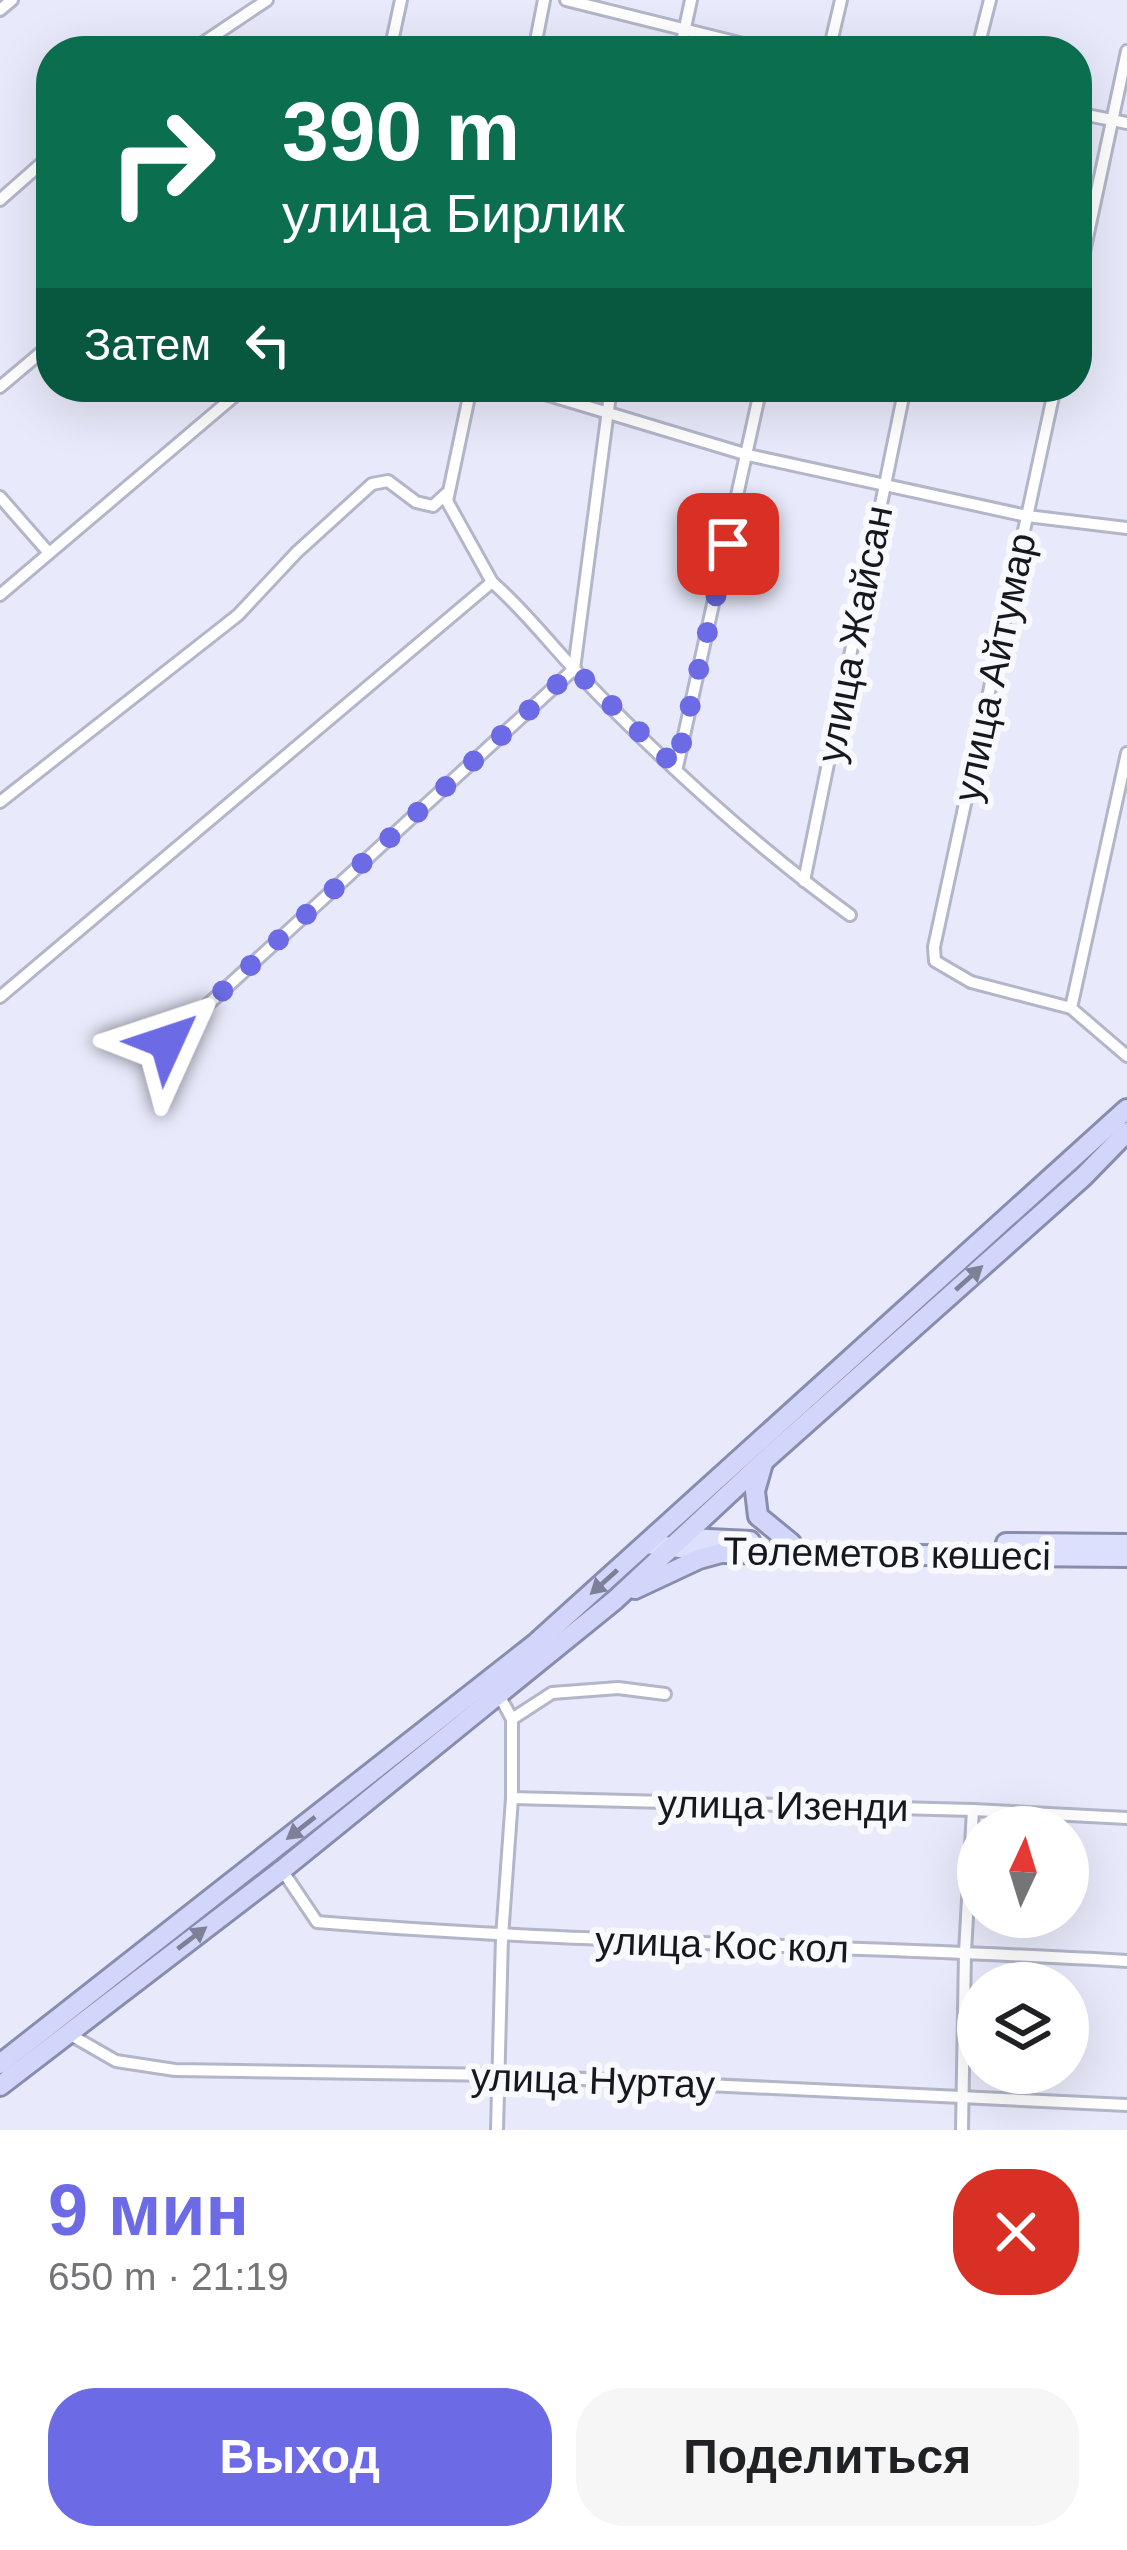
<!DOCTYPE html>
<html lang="ru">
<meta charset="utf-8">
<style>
:root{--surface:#fff;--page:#f6f6f6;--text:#202124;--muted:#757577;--accent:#6c6be5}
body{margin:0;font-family:Arial,sans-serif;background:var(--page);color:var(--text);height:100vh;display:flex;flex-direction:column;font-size:45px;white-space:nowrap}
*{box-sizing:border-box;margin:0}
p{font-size:39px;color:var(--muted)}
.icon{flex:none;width:66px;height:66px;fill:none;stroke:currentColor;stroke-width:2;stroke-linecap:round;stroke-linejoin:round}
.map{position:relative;height:2130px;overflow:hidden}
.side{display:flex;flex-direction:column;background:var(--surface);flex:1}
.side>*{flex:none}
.guide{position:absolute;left:36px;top:36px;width:1056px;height:366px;border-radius:48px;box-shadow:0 12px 48px #0002;background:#0b6e4f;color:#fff;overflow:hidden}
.needle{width:78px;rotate:4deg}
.controls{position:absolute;left:957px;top:1806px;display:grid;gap:24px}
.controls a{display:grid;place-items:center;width:132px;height:132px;border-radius:50%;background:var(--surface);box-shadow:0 12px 48px #0002;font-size:60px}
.pin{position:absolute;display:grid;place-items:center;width:102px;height:102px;color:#fff;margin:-51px;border-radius:24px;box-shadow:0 6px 18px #0006}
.me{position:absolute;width:132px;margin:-66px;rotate:48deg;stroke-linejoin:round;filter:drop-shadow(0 0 9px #0008)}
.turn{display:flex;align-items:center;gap:42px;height:252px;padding:0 48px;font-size:54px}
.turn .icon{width:156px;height:156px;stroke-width:2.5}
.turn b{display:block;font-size:84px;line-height:102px}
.then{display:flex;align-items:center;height:114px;padding:0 48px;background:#0003;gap:24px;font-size:45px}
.round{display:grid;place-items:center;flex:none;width:126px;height:126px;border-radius:48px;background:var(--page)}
.head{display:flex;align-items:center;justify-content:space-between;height:204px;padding:0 48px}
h1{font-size:72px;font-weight:700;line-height:90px;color:var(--accent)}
.cta{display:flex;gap:24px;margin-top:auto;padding:24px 48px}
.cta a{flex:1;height:138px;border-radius:48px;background:var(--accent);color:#fff;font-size:48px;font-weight:700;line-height:138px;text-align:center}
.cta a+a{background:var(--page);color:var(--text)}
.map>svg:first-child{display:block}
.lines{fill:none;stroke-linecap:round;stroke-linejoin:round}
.minor-casing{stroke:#b3b5c9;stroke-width:16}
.primary-casing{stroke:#898dad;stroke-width:24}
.trunk-casing{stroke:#898dad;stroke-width:24}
.minor{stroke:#fff;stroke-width:10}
.primary{stroke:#dde0fc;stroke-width:18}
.trunk{stroke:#d2d6fb;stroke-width:18}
.oneway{fill:#7e8098}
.route{stroke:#6c6be5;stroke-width:21;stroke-dasharray:0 37.8}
.labels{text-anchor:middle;stroke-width:12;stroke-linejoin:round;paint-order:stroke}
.street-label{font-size:39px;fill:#17181f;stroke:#f8f9fd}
</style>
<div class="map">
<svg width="1127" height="2130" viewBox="0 0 1127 2130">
<rect width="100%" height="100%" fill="#e8eafb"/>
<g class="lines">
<g class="minor-casing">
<g id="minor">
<polyline points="566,0 771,51"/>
<polyline points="0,10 12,0"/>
<polyline points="191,51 267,0"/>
<polyline points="390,51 401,0"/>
<polyline points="534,51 544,0"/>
<polyline points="680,51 691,0"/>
<polyline points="829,51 841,0"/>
<polyline points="977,51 990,0"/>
<polyline points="1077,113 1127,123"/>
<polyline points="0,200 51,155"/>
<polyline points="1077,285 1127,51"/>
<polyline points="0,387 51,344"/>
<polyline points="522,387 748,455 1027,516 1127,528"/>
<polyline points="1055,387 934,947 935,961 971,982 1071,1008"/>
<polyline points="0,497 49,553"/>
<path d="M492 582C523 609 546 639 574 669 653 753 757 848 850 915"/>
<polyline points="0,595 245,387"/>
<polyline points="1127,753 1071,1008 1127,1056"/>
<polyline points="677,767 761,387"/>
<polyline points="0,802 238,615 297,552 372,484 388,481 416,502 433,506 446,494"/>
<polyline points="804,881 905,387"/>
<polyline points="0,997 492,582 447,501 471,387"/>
<polyline points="167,1042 574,669 611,387"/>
<polyline points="512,1719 552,1693 618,1688 665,1694"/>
<polyline points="512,1798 973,1810 1127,1818"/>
<path d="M282 1870 317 1922C587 1944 857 1945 1127 1961"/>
<polyline points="69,2034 116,2061 175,2070 500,2075 1127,2105"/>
<polyline points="497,2130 502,1937 512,1798 512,1719 499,1695"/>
<polyline points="962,2130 965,1952 973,1810"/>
</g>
</g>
<g class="primary-casing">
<g id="primary">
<polyline points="688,1538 750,1541"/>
<polyline points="1006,1543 1127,1544"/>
<polyline points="647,1544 721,1553 1127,1557"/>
</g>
</g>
<g class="trunk-casing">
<g id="trunk">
<polyline points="763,1463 755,1491 758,1516 791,1543"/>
<polyline points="635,1589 699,1559 721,1553"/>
<polyline points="0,2064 536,1643 1127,1109"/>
<polyline points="0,2086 282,1870 615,1600 764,1461 1083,1177 1127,1132"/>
</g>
</g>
<use href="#minor" class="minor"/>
<use href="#primary" class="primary"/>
<use href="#trunk" class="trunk"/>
</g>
<defs><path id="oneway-solid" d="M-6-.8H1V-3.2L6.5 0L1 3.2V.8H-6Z" transform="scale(3)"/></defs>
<g class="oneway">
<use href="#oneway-solid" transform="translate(969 1278) rotate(-42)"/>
<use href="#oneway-solid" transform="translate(604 1582) rotate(138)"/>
<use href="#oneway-solid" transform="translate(301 1828) rotate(142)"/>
<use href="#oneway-solid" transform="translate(192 1938) rotate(-37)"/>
</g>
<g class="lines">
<polyline class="route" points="167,1042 574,669 676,767 728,544"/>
</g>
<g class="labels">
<g class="street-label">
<text transform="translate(854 634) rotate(-79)" y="14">улица Жайсан</text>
<text transform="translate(994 667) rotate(-78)" y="14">улица Айтумар</text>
<text transform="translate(887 1553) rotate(1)" y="14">Төлеметов көшесі</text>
<text transform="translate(783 1805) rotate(1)" y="14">улица Изенди</text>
<text transform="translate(722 1944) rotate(2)" y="14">улица Кос кол</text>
<text transform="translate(593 2080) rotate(2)" y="14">улица Нуртау</text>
</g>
</g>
</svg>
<div class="controls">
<a><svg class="needle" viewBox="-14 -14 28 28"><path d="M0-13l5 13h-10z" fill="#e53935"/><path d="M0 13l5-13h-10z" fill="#757577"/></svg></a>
<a><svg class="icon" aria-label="layers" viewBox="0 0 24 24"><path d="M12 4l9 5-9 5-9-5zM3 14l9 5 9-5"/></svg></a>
</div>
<div class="pin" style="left:728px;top:544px;background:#d93025"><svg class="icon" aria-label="arrive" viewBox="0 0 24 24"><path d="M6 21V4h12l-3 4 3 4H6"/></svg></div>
<svg class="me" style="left:167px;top:1042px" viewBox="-20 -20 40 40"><path d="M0-17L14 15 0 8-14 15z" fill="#6c6be5" stroke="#fff" stroke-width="4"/></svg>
<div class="guide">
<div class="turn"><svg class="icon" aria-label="right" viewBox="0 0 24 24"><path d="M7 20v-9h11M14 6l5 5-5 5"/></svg><div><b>390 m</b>улица Бирлик</div></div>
<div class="then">Затем<svg class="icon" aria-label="left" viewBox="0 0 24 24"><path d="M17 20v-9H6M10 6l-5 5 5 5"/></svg></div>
</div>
</div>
<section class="side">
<div class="head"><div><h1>9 мин</h1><p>650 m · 21:19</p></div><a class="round" style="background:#d93025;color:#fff"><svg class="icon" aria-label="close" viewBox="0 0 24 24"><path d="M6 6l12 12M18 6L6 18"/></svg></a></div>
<div class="cta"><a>Выход</a><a>Поделиться</a></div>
</section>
